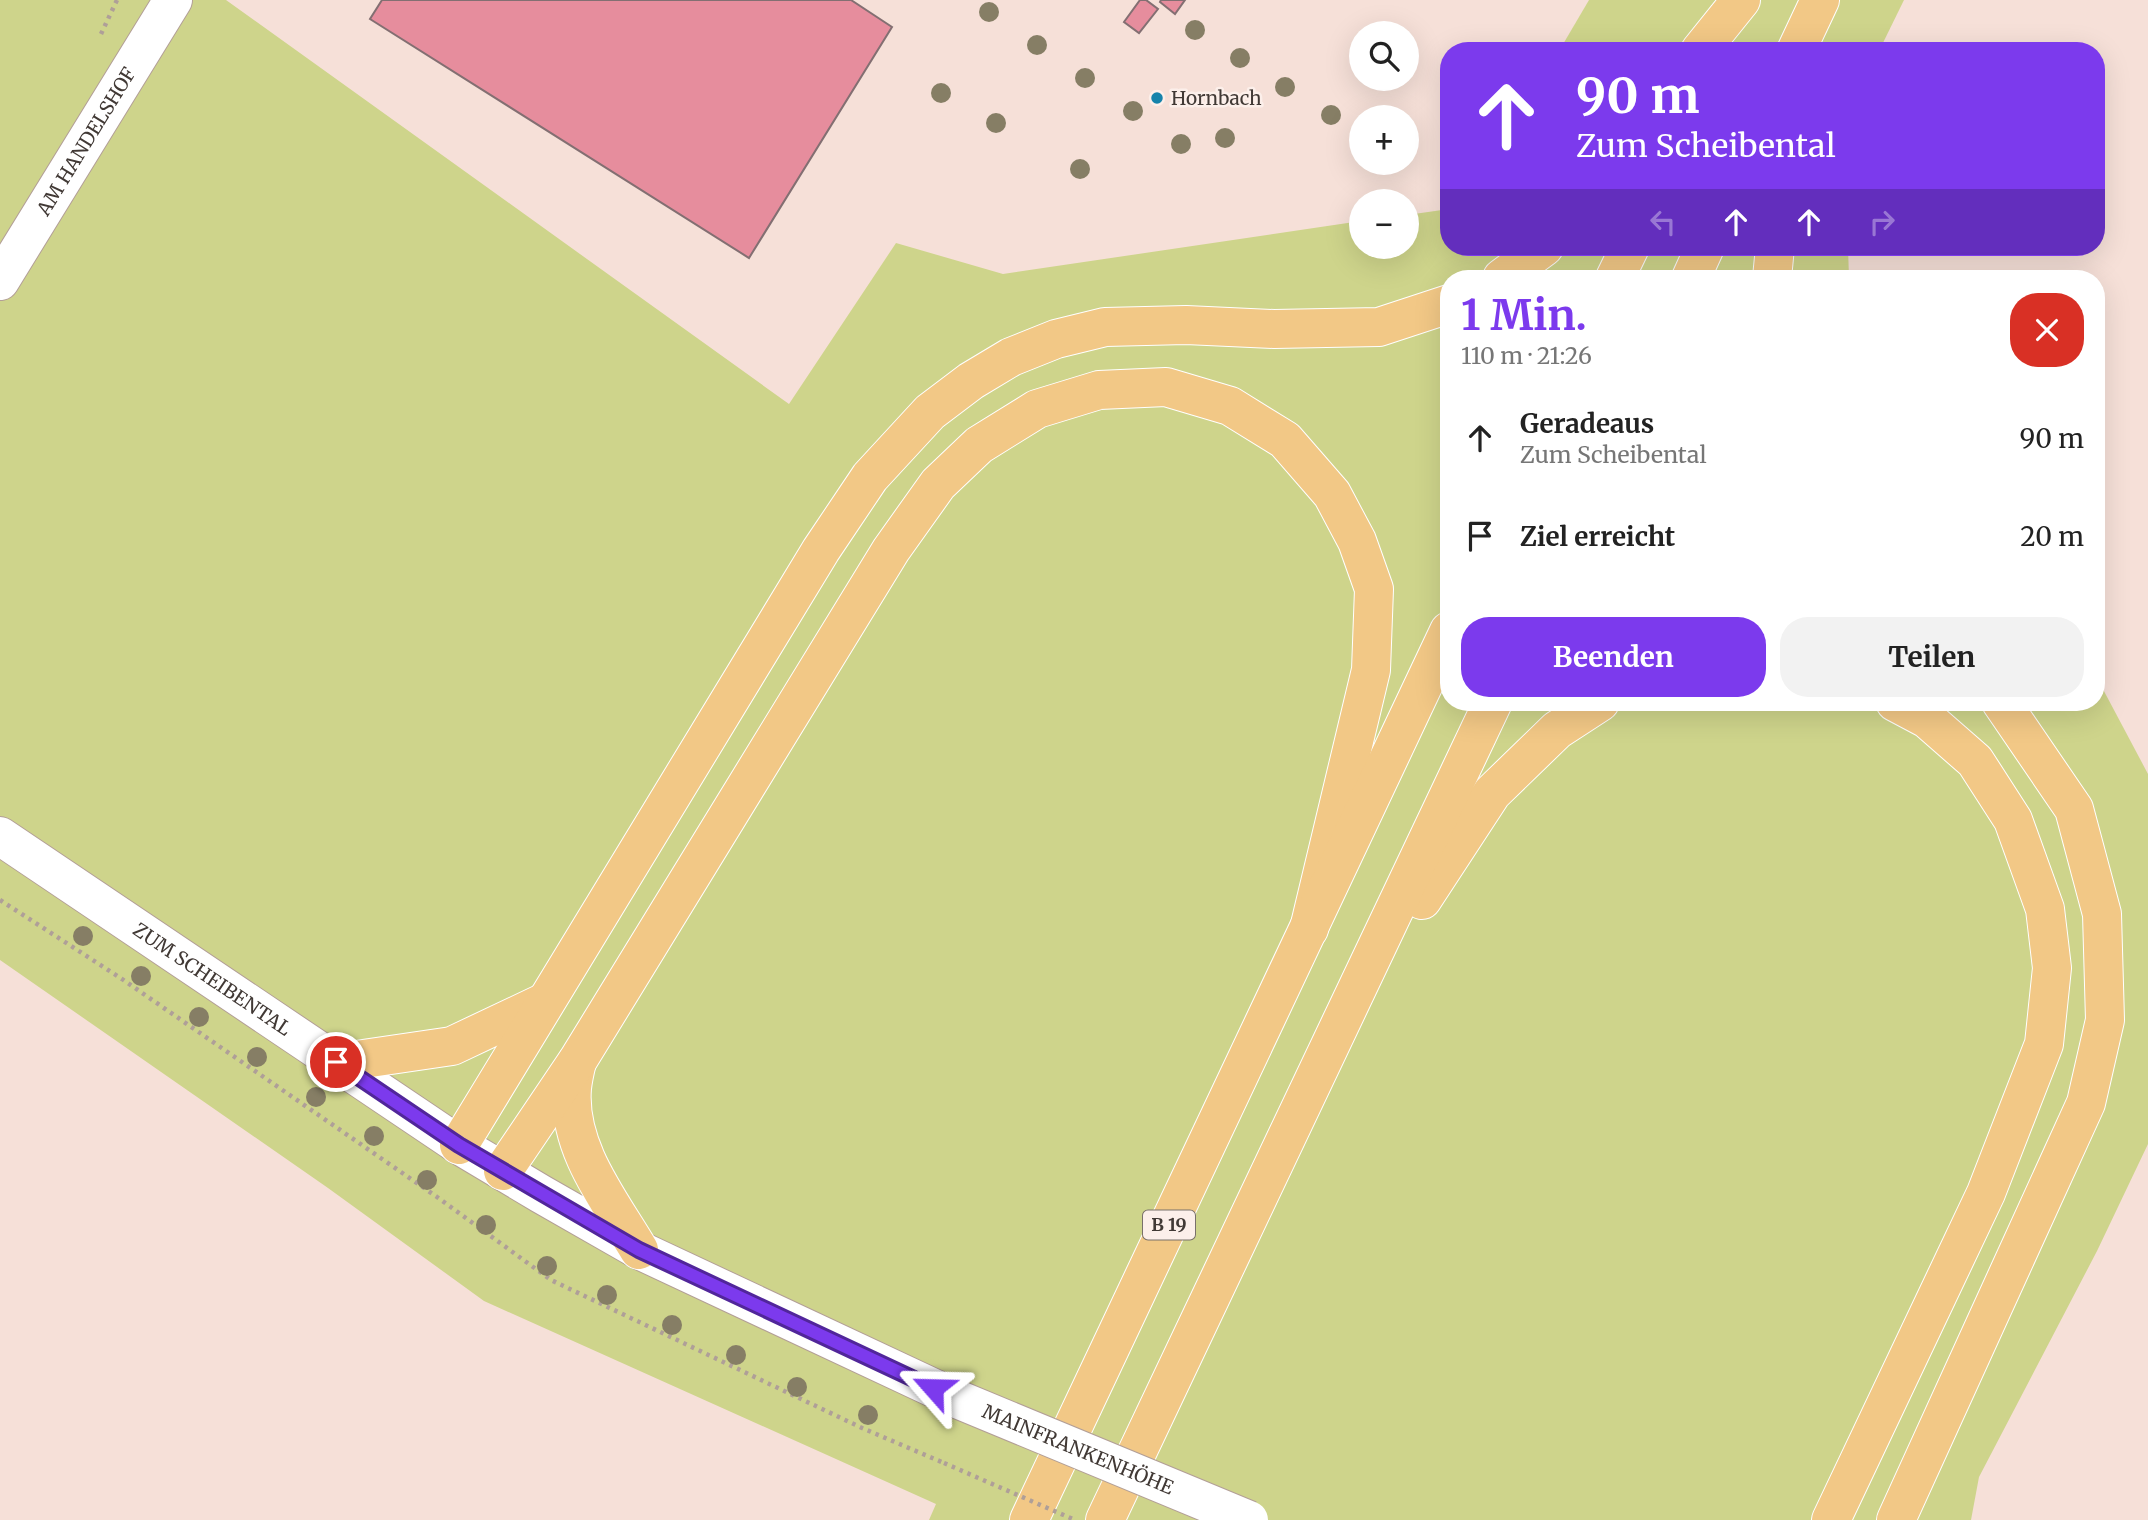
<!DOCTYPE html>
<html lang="de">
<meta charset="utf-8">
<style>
:root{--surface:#fff;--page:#f2f2f2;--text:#222;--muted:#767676;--accent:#7c3aed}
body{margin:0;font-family:Merriweather,serif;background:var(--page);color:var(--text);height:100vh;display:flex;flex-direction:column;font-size:26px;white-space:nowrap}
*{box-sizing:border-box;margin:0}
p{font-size:23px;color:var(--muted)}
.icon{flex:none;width:38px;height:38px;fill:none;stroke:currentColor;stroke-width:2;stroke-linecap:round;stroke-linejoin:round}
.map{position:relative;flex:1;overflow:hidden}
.side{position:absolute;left:1440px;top:270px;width:665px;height:441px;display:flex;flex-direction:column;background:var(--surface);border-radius:28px;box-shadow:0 7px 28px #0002}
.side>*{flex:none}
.banner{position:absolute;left:1440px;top:42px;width:665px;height:214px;border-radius:28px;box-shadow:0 7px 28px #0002;background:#7c3aed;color:#fff;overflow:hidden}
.controls{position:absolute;left:1349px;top:21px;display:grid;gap:14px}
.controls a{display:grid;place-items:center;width:70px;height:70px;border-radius:50%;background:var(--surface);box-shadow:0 7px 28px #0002;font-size:35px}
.pin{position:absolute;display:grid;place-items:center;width:60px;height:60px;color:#fff;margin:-30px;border:4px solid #fff;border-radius:50%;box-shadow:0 2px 7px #0007}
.me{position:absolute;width:77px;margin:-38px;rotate:295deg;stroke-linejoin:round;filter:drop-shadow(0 0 5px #0008)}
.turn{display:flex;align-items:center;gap:24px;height:147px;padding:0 21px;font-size:32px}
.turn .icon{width:91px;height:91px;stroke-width:2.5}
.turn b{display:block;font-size:49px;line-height:60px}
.lanes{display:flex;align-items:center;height:66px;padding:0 21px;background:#0003;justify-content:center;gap:35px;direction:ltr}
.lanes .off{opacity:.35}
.round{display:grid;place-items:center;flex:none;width:74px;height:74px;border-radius:28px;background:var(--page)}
.head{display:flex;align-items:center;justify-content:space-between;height:119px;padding:0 21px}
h1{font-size:42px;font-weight:700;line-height:52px;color:var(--accent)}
.button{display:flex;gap:14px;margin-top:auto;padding:14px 21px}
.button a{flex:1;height:80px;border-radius:28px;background:var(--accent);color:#fff;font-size:28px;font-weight:700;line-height:80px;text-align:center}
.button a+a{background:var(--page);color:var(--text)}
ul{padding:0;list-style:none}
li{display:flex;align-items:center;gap:21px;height:98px;padding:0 21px}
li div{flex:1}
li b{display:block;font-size:26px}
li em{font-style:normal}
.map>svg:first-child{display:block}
.green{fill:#ced48b}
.building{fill:#e68d9d;stroke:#836f72;stroke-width:2}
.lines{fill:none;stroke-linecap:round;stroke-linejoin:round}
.tertiary-casing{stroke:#b39f97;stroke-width:40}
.trunk-casing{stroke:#fff;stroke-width:40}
.path{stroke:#af9f98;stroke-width:4.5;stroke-dasharray:3.5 5;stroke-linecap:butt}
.tertiary{stroke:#fff;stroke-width:38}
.trunk{stroke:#f2c886;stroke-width:38}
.tertiary-bridge-casing{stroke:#b39f97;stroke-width:40;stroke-linecap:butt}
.path-bridge{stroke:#af9f98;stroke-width:4.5;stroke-dasharray:3.5 5;stroke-linecap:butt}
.tertiary-bridge{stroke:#fff;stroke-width:38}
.tree{fill:#867e65}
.route-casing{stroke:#51269a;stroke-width:18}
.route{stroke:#7c3aed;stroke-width:12}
.poi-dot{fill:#1683ab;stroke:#fcefea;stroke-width:2.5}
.labels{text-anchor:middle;stroke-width:5;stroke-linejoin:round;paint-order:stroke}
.shield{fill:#fcefea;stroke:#79706b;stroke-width:2}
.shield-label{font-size:18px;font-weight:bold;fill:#413935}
.poi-label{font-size:19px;fill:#413935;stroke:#fcefea;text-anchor:start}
.street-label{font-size:19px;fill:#413935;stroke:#fcefea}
</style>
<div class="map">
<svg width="2148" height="1520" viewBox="0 0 2148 1520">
<rect width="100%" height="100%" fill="#f6e0d8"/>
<g class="green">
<polygon points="0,0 226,0 789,404 896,243 1003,274 1361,221 1362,247 1407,247 1407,215 1449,209 1449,247 1848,247 1849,278 1449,278 1449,702 2096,702 2097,678 2148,774 2148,1144 2097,1251 1979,1477 1971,1520 929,1520 936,1504 484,1301 328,1188 0,960"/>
<polygon points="1589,0 1904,0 1879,51 1559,51"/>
</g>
<g class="building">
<polygon points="382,0 851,0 892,27 749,258 370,19"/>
<polygon points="1140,0 1146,0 1158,9 1139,33 1124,22"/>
<polygon points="1161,0 1185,0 1175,14 1160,2"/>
</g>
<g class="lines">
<g class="tertiary-casing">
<g id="tertiary">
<path id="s1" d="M0 281 173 0"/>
<path id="s2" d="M0 836 459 1145 541 1194 639 1250 957 1399"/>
</g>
</g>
<g class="trunk-casing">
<g id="trunk">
<polyline points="1700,51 1741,0"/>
<polyline points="1796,51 1820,0"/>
<polyline points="1502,278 1544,247"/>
<polyline points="1615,278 1630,247"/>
<polyline points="1691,278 1705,247"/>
<polyline points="1772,278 1775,247"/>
<polyline points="1422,900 1492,793 1557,730 1600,702"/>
<path d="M577 1062C575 1070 573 1079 572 1088 567 1148 610 1201 639 1250"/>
<polyline points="336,1063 452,1046 545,1002"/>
<polyline points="459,1145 821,550 870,477 930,412 971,381 1011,357 1056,339 1105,327 1186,325 1274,329 1379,327 1449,304"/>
<polyline points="503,1171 578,1060 891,550 938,484 979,445 1037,409 1099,390 1166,387 1230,406 1285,440 1332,494 1357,541 1374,589 1371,670 1309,929"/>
<polyline points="1029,1520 1449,631"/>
<polyline points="1105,1520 1493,702"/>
<polyline points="1831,1520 1986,1193 2044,1044 2052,968 2045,909 2013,820 1975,761 1927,719 1895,702"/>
<polyline points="1896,1520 2086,1103 2105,1020 2102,914 2074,809 2001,702"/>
</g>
</g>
<g class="path">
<polyline points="101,34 117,0"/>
<polyline points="0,900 122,979 437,1197 551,1280 862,1428 944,1463"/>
</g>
<use href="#tertiary" class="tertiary"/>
<use href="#trunk" class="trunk"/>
<g class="tertiary-bridge-casing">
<g id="tertiary-bridge">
<path id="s3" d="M957 1399 1249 1520"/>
</g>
</g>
<polyline class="path-bridge" points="944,1463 1075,1520"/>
<use href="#tertiary-bridge" class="tertiary-bridge"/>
</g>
<g class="tree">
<circle cx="989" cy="12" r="10"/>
<circle cx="1195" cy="30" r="10"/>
<circle cx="1037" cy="45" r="10"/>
<circle cx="1240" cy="58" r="10"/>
<circle cx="1085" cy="78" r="10"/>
<circle cx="1285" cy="87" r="10"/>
<circle cx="941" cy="93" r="10"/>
<circle cx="1133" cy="111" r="10"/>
<circle cx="1331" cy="115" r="10"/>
<circle cx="996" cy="123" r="10"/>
<circle cx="1225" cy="138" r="10"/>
<circle cx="1181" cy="144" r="10"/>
<circle cx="1080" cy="169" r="10"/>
<circle cx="83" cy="936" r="10"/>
<circle cx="141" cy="976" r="10"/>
<circle cx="199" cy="1017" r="10"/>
<circle cx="257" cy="1057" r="10"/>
<circle cx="316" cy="1097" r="10"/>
<circle cx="374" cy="1136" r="10"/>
<circle cx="427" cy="1180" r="10"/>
<circle cx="486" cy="1225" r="10"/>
<circle cx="547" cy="1266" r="10"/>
<circle cx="607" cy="1295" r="10"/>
<circle cx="672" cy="1325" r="10"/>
<circle cx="736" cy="1355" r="10"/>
<circle cx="797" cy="1387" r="10"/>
<circle cx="868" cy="1415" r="10"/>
</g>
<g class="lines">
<g class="route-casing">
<polyline id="route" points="336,1062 459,1145 639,1250 933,1388"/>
</g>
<use href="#route" class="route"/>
</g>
<circle class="poi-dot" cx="1157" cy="98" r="7"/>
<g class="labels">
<rect class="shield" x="1143" y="1210.5" width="52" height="29" rx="5"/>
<g class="shield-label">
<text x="1169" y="1231">B 19</text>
</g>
<g class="poi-label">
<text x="1171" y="105">Hornbach</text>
</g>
<g class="street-label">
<text dy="7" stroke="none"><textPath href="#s1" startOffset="164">AM HANDELSHOF</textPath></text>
<text dy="7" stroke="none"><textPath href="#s2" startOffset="256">ZUM SCHEIBENTAL</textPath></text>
<text dy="7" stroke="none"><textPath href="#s3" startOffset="131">MAINFRANKENHÖHE</textPath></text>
</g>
</g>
</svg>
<div class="controls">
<a><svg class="icon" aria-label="search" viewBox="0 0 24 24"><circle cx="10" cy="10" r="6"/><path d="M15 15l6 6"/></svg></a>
<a>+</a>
<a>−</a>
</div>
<div class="pin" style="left:336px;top:1062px;background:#d93025"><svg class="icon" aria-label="arrive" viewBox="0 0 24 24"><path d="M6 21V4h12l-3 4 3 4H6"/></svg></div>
<svg class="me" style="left:933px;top:1388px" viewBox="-20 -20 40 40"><path d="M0-17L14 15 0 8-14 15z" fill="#7c3aed" stroke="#fff" stroke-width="4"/></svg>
<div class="banner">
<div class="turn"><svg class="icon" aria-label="ahead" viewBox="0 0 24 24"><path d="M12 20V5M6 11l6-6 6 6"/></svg><div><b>90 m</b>Zum Scheibental</div></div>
<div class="lanes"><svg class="icon off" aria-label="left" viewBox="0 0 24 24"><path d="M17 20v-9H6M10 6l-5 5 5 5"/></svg><svg class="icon" aria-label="ahead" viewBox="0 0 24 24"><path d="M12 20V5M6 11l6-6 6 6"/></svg><svg class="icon" aria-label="ahead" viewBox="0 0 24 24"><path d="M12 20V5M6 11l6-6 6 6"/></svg><svg class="icon off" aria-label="right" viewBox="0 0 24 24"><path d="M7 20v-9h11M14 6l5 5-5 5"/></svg></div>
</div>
<section class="side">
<div class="head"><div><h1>1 Min.</h1><p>110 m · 21:26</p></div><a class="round" style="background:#d93025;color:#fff"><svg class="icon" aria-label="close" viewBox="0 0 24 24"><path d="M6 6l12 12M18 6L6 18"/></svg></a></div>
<ul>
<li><svg class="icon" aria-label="ahead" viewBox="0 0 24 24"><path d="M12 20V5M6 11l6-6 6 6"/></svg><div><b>Geradeaus</b><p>Zum Scheibental</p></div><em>90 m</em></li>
<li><svg class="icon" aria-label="arrive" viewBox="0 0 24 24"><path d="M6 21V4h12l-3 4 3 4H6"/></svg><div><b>Ziel erreicht</b></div><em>20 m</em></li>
</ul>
<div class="button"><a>Beenden</a><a>Teilen</a></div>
</section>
</div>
